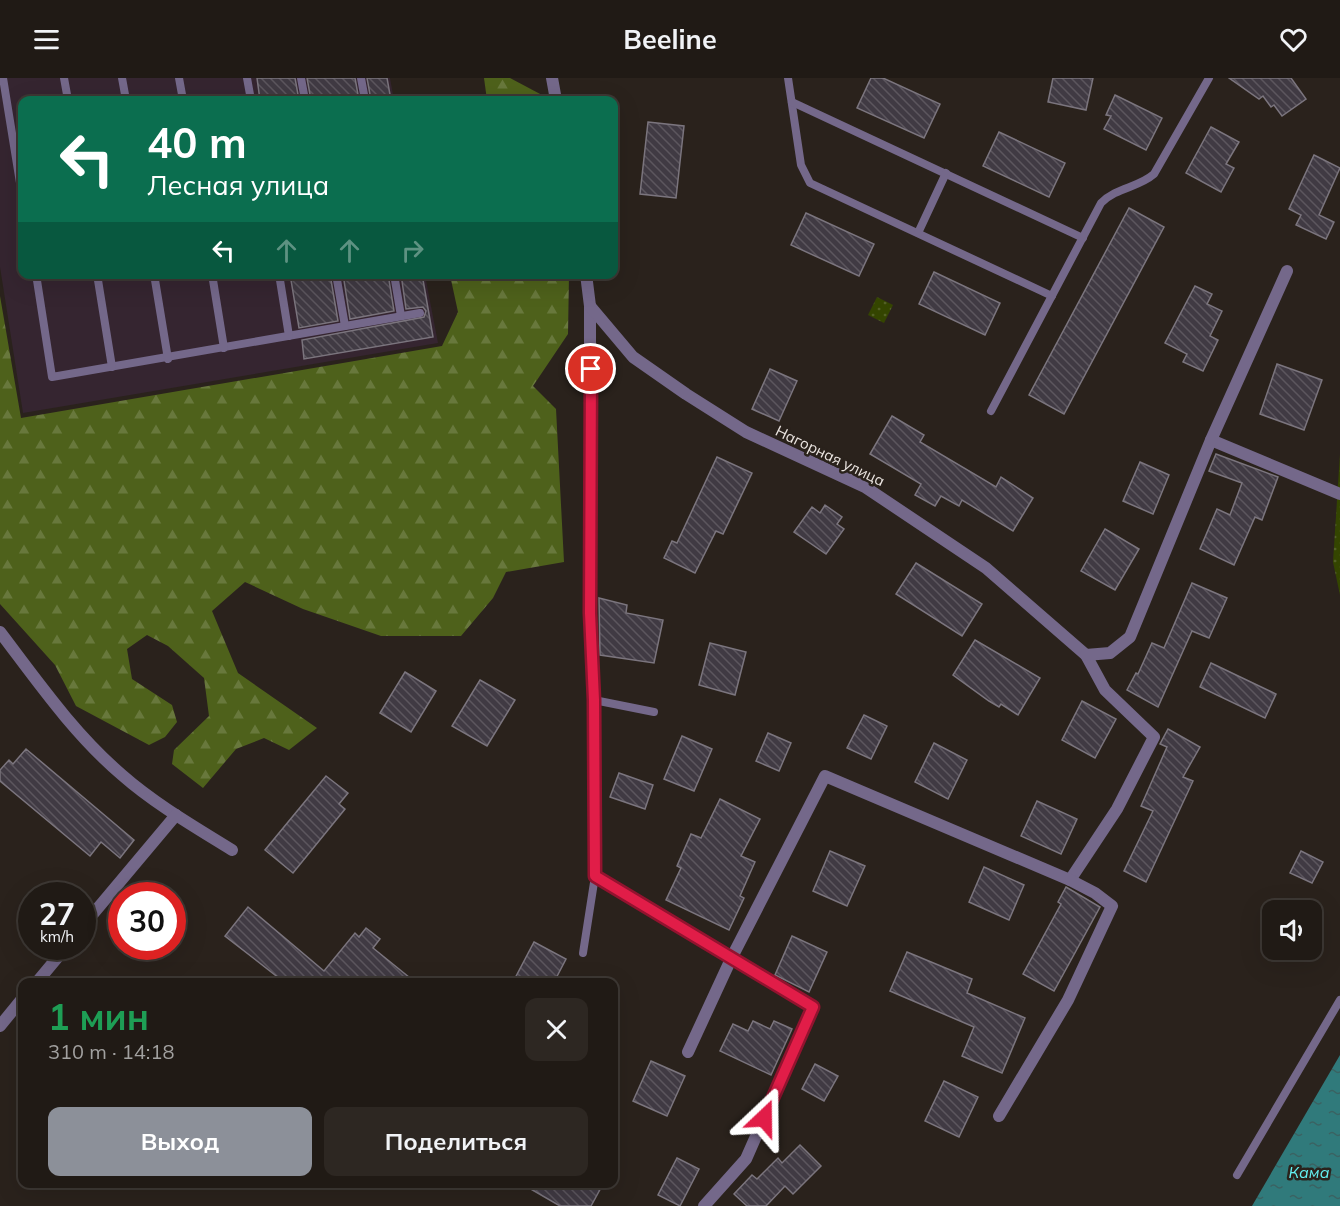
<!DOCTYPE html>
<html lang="ru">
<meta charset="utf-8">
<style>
:root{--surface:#201a15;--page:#2d2722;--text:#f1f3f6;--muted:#a2a1a0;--line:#3d3834;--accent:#8c9099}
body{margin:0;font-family:Mulish,sans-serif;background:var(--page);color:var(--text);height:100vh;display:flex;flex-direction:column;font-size:22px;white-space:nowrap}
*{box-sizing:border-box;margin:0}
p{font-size:20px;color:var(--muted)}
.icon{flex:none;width:33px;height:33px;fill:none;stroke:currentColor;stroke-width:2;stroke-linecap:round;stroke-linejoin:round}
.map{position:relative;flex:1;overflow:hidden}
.side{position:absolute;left:18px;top:900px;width:600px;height:210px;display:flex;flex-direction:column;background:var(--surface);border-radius:12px;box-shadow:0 6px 24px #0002,0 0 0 2px var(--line)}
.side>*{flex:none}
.hud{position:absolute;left:18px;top:18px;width:600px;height:183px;border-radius:12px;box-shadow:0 6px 24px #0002,0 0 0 2px var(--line);background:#0b6e4f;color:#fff;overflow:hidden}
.controls{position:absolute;left:1262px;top:822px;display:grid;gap:12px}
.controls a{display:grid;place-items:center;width:60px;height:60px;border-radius:12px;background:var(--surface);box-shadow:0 6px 24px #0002,0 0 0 2px var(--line);font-size:30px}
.speed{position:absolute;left:18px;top:804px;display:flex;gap:12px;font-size:30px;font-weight:700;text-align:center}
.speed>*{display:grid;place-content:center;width:78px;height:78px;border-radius:50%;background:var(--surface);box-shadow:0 6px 24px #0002,0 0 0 2px var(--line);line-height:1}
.speed small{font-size:15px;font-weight:400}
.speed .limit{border:9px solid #d22;background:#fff;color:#111}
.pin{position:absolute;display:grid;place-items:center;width:51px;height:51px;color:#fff;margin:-26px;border:3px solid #fff;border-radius:50%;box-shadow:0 2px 6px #0007}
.me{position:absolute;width:66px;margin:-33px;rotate:23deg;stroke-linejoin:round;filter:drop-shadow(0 0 4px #0008)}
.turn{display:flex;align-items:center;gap:21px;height:126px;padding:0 30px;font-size:27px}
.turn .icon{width:78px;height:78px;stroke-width:2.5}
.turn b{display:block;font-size:42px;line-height:51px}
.lanes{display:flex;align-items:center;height:57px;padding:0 30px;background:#0003;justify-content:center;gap:30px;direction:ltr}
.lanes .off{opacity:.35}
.round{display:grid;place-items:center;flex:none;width:63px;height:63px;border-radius:12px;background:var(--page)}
.overview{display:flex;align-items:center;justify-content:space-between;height:102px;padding:0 30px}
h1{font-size:36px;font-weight:700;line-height:45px;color:#1e9e55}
.button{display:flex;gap:12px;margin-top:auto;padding:12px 30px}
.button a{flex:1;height:69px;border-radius:12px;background:var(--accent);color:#fff;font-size:24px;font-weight:700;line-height:69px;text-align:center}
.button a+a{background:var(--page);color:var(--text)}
header{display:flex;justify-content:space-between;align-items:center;height:78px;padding:0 30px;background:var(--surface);font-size:27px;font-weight:700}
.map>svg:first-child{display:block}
.industrial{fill:#352530}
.forest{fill:url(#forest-firs)}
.park{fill:url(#park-dots)}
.water{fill:url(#water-ripples)}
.building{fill:url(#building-back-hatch);stroke:#7b757e;stroke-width:1.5}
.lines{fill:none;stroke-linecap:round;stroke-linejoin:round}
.service{stroke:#74688a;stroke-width:8}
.minor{stroke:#74688a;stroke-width:12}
.route-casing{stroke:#92132f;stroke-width:15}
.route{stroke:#e11d48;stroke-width:10}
.labels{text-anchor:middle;stroke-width:5;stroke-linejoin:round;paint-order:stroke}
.street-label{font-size:15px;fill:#ebe5e1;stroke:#2a221c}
.water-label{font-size:16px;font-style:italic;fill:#63f0f2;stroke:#2a221c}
</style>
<header><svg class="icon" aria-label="menu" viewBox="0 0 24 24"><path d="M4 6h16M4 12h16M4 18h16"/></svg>Beeline<svg class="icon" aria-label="heart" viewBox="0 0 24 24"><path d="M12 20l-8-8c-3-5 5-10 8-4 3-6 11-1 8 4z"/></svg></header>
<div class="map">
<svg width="1340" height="1128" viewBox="0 0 1340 1128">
<defs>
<pattern id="forest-firs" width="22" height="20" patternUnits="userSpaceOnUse" patternTransform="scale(1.5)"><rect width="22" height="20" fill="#4e611b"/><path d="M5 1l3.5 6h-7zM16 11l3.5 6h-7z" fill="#68783c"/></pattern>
<pattern id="park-dots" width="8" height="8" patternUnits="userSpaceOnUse" patternTransform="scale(1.5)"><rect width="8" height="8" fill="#344500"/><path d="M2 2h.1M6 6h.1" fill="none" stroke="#526025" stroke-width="1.8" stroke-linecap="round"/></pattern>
<pattern id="water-ripples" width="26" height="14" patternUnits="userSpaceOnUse" patternTransform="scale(1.5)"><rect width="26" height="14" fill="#307a7b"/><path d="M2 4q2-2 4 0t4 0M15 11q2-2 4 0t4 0" fill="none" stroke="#3a6262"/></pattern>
<pattern id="building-back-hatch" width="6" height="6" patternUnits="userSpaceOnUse" patternTransform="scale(1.5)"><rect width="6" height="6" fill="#403a43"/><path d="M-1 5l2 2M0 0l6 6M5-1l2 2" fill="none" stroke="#5c565e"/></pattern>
</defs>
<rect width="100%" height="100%" fill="#2a221c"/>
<polygon class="industrial" points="0,0 390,0 394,22 22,22 22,196 425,197 438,265 23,335 0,189"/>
<g class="forest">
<polygon points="484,0 510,0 542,17 542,22 487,22"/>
<polygon points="450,197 569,197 568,256 533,308 556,331 564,484 506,494 493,520 461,558 381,558 303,531 245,504 212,533 238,595 317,650 289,672 264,660 236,671 203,710 172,686 174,672 209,638 204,600 168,568 147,557 127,571 132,601 172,627 177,644 165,659 149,667 76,628 55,587 0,526 0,218 21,340 442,268 458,234"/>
</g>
<g class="park">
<polygon points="877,219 893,227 884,245 868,237"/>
<polygon points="1340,376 1340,517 1333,484"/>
</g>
<polygon class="water" points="1340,977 1340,1128 1252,1128"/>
<g class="building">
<polygon points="257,0 295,0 299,22 260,22"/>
<polygon points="307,0 355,0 359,22 311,22"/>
<polygon points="367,0 387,0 391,22 371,22"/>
<polygon points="871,0 883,0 940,26 924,60 857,30"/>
<polygon points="1053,0 1093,0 1086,32 1048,24"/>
<polygon points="1229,0 1291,0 1306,21 1282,38 1274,27 1271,29 1263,18 1259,21"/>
<polygon points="1115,17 1162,40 1146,72 1104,51 1111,38 1106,37"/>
<polygon points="648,44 684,48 676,120 640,116"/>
<polygon points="1211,49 1239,64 1226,86 1234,90 1221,114 1186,95"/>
<polygon points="999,54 1065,85 1049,119 983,88"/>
<polygon points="1314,77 1340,90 1319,137 1334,144 1326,161 1296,147 1301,137 1289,131"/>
<polygon points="1129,130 1164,149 1064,336 1029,317"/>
<polygon points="806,135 874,166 859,198 791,167"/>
<polygon points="934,194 1000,225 985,257 919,226"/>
<polygon points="290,196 330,196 338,243 299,250"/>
<polygon points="343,196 388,196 394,233 350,241"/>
<polygon points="401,196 422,196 433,259 304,281 302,262 424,239 426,233 423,229 406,231"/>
<polygon points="1195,208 1212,216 1207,226 1222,233 1210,258 1218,262 1203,293 1183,284 1187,276 1165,265"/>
<polygon points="1277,286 1322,302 1304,352 1260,336"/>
<polygon points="770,291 797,303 779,343 752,331"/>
<polygon points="892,338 924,357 920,364 996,409 1001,399 1033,420 1013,453 962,422 959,428 941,418 935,428 915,417 921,406 870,376"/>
<polygon points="1216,376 1278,399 1262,442 1255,439 1234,487 1200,471 1217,431 1230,437 1242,405 1209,393"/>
<polygon points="717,379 752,395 723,456 716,453 695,495 664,480 672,463 677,465"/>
<polygon points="1140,384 1169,397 1153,436 1123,423"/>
<polygon points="825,427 842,439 837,446 844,451 826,476 794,454 812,429 820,435"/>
<polygon points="1105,451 1139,471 1115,512 1081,493"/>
<polygon points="916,485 982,526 962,558 896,516"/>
<polygon points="1192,505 1227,520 1209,560 1192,553 1158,629 1127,612 1136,595 1138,596 1152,565 1164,570"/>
<polygon points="599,520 627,527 626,535 663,542 654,585 600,577"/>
<polygon points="975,562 1040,600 1018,637 1001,626 999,629 989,623 953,597"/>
<polygon points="710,565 746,574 735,617 699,607"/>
<polygon points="1211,585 1276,616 1265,640 1200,609"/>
<polygon points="405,594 436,613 411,654 380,635"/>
<polygon points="480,602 515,622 487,668 452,648"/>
<polygon points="1082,623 1116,641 1095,680 1062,662"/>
<polygon points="864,637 887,648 871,681 847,670"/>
<polygon points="1168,651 1200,669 1183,699 1193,703 1146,804 1124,793 1153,733 1141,728 1167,669 1160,666"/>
<polygon points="768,655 791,665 779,693 756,683"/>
<polygon points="682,658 712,671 694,713 664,701"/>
<polygon points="934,665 967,682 948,721 915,704"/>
<polygon points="26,671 134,762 120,780 101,764 90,778 0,703 0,692 9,682 13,686"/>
<polygon points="619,695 653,707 645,731 610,719"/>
<polygon points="326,698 348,715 339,726 345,731 293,795 265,772"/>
<polygon points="720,721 760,741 741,778 755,784 740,818 744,820 729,852 666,822 681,790 677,788 691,756 701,760"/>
<polygon points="1037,723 1077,741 1061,776 1021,758"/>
<polygon points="830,773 865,788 847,828 813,813"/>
<polygon points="1301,773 1323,784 1312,805 1290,795"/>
<polygon points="984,789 1024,807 1009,842 969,824"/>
<polygon points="1066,809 1100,829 1054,913 1023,896 1061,826 1058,824"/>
<polygon points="248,829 324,893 355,855 359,859 366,850 380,861 373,870 415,904 284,904 225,858"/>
<polygon points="792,858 827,874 809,914 775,897"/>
<polygon points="534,864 566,881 554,904 513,904"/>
<polygon points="907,874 972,901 967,915 1025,940 1002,995 962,978 974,949 890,913"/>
<polygon points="753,943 770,951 774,943 792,951 771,997 720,973 733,946 748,953"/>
<polygon points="651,983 685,998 667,1038 633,1023"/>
<polygon points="815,986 838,998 824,1023 802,1011"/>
<polygon points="944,1003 978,1019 959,1059 925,1043"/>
<polygon points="800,1067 821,1088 793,1116 785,1108 766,1128 747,1128 734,1116 752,1097 757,1101 778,1080 782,1085"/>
<polygon points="677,1080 699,1091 680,1128 658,1117"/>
<polygon points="522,1106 603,1106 591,1128 560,1128"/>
</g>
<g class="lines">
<g class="service">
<polyline points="3,0 22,117"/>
<polyline points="64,0 68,22"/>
<polyline points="122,0 126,22"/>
<polyline points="179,0 183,22"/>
<polyline points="247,0 251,22"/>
<polyline points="301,0 305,22"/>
<polyline points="361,0 365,22"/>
<polyline points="788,0 801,87 810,105 1052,218"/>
<polyline points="792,24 1083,160"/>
<polyline points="918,155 946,95"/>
<polyline points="36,196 52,299 420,235"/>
<polyline points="97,196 112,289"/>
<polyline points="154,196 168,281"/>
<polyline points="212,196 224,270"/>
<polyline points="279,196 289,258"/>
<polyline points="336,196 345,248"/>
<polyline points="394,196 401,238"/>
<path d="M991 333 1101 125C1117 109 1138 110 1154 96L1209 0"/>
<polyline points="594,622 654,634"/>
<polyline points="583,875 595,798"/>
<polyline points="1237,1097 1340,922"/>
</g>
<g class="minor">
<polyline points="552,0 556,22"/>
<polyline points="586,196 590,228 590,535 594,622 595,798 813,929 746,1081 704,1128"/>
<polyline points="590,228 633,279 686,316 746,354 865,409 986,490 1086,577 1105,612 1154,659 1117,731 1070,802"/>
<polyline points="1211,362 1340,416"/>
<path d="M0 554C38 604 74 656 122 697 155 726 195 749 232 772"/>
<polyline points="1086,577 1110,575 1130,559 1211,362 1287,193"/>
<polyline points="82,849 176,737"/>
<polyline points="37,904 67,868"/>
<polyline points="0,948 22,921"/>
<polyline points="688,974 731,881 825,698 1070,802 1095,815 1112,828 1068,922 999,1038"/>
</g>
</g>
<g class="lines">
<g class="route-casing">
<polyline id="route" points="591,291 590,535 594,622 595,798 813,929 764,1040"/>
</g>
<use href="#route" class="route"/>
</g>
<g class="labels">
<g class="street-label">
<text transform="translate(830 378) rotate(26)" y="5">Нагорная улица</text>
</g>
<g class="water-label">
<text x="1309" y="1100">Кама</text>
</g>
</g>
</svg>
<div class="controls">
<a><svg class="icon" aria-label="sound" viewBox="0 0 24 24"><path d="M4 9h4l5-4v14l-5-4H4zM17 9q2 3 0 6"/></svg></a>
</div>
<div class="speed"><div>27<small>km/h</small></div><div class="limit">30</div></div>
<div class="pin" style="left:591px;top:291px;background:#d93025"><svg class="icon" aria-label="arrive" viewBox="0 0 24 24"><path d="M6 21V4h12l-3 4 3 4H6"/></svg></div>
<svg class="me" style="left:764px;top:1040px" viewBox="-20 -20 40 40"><path d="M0-17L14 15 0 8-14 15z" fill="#e11d48" stroke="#fff" stroke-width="4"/></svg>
<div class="hud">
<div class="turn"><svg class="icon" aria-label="left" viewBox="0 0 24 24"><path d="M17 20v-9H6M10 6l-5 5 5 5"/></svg><div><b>40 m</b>Лесная улица</div></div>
<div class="lanes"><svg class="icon" aria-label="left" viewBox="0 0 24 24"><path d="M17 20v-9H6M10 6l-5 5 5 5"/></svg><svg class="icon off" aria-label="ahead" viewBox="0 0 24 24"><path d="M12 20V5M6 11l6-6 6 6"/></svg><svg class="icon off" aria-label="ahead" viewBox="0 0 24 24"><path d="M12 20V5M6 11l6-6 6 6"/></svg><svg class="icon off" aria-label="right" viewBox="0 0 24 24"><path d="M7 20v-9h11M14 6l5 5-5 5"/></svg></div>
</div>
<section class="side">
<div class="overview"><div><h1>1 мин</h1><p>310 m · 14:18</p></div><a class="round"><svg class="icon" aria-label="close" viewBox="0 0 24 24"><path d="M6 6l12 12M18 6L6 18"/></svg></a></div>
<div class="button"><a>Выход</a><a>Поделиться</a></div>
</section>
</div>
